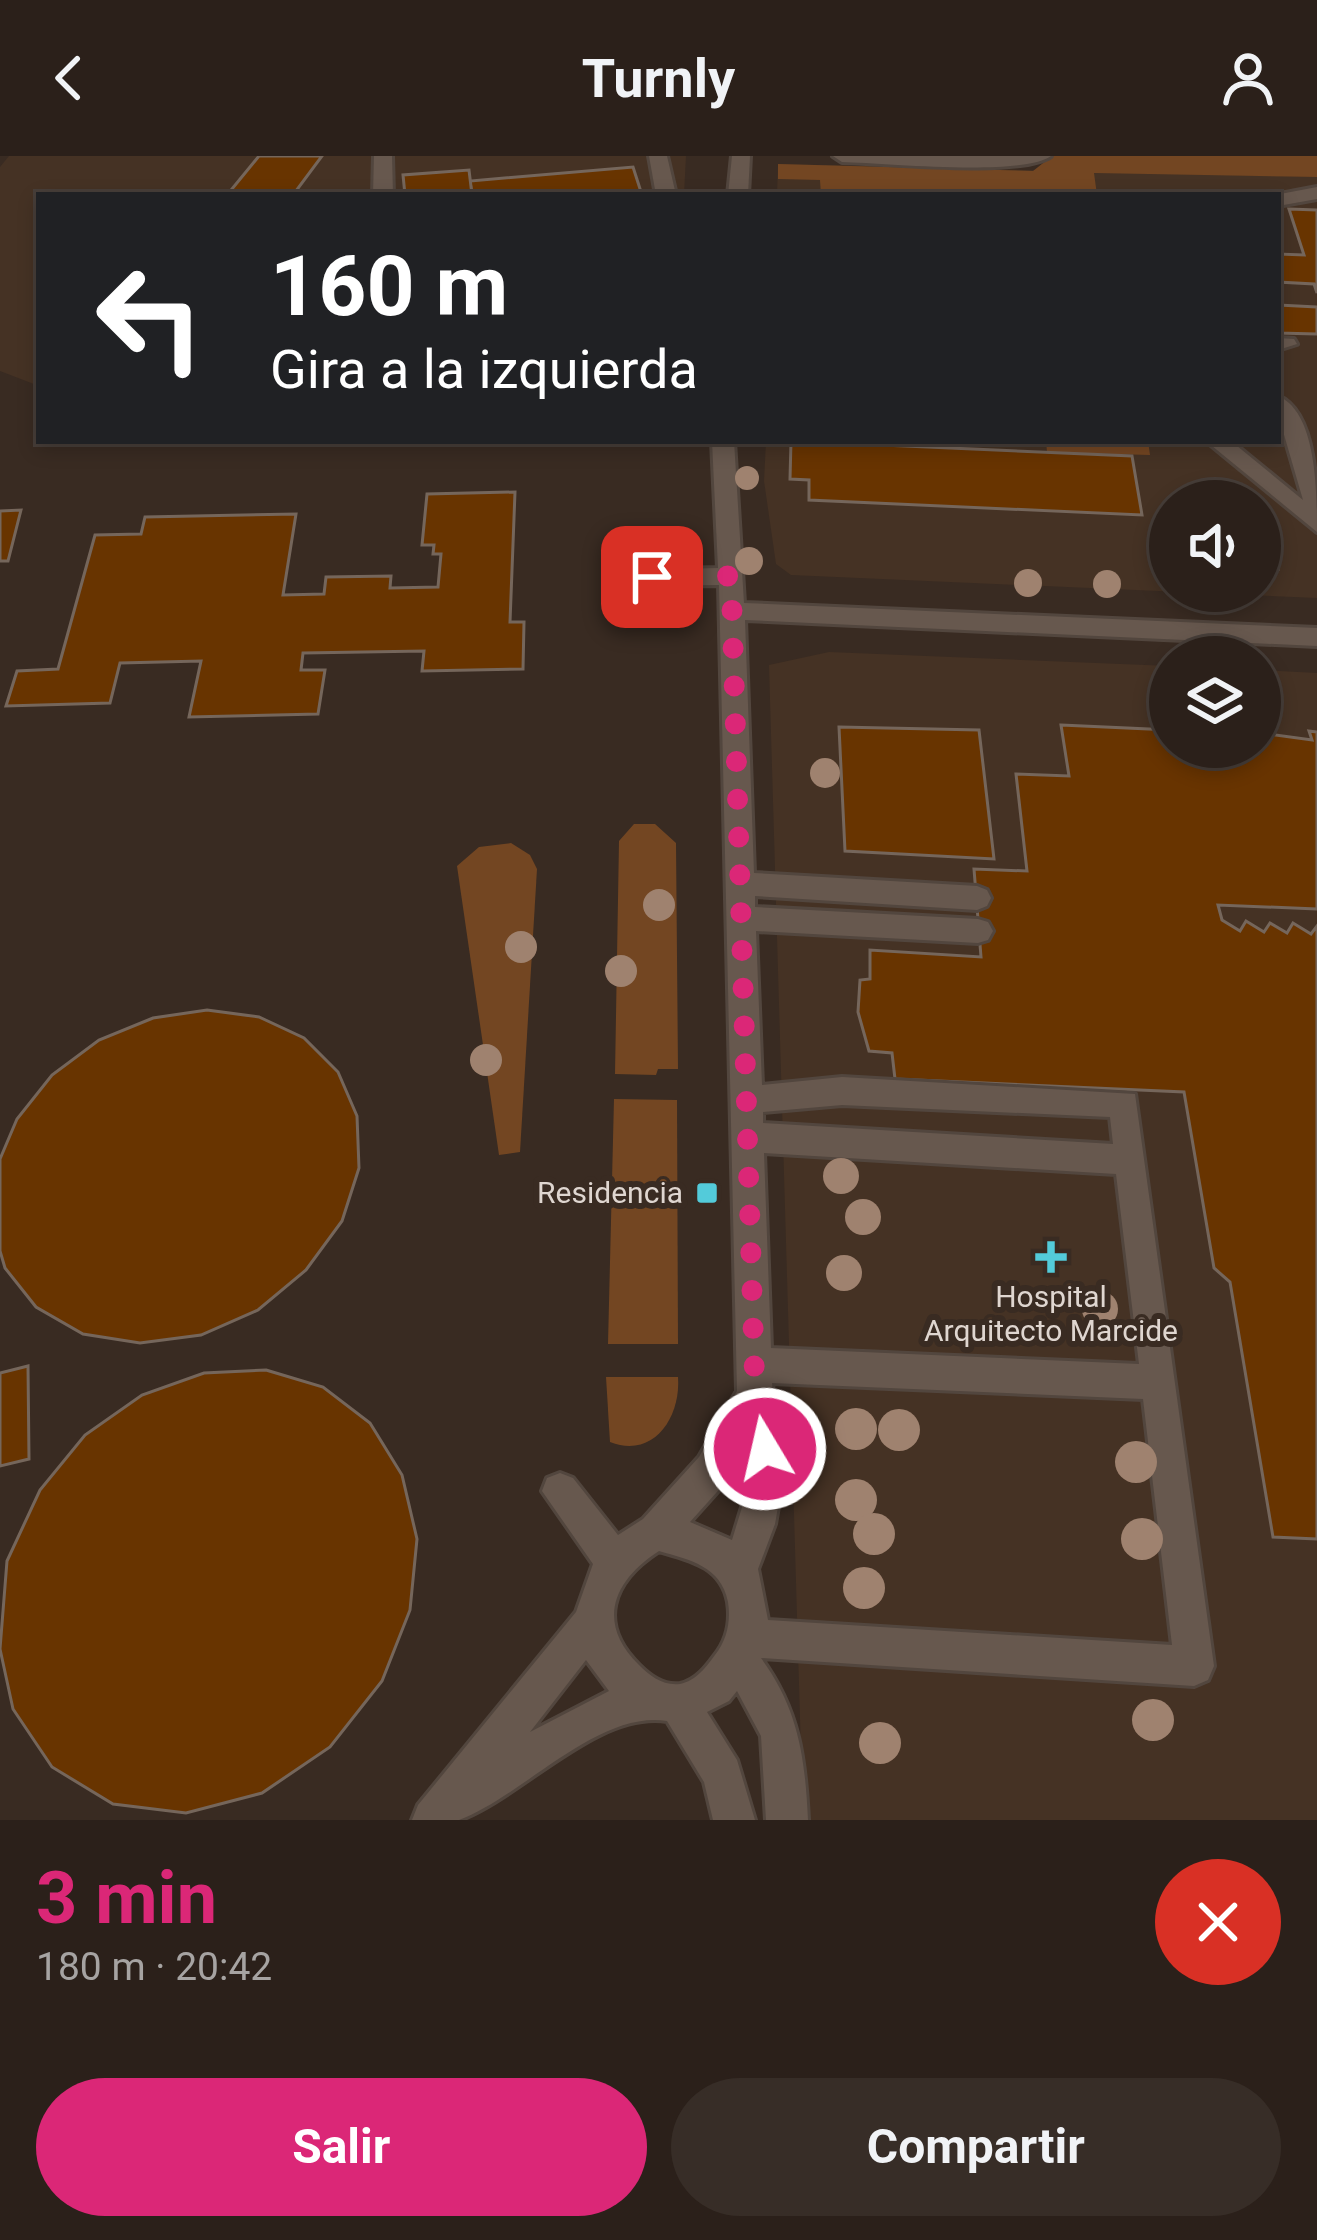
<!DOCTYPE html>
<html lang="es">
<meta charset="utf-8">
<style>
:root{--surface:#2b201a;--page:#372d27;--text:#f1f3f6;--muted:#a6a3a2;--line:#473e39;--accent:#db2777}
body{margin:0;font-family:Roboto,sans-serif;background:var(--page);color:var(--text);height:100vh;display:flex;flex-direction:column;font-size:45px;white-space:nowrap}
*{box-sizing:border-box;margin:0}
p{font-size:39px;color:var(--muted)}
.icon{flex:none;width:66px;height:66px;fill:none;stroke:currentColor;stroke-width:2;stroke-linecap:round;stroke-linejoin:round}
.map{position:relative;height:1664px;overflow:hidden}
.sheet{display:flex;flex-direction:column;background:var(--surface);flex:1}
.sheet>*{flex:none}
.top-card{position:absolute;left:36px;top:36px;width:1245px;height:252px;border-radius:0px;box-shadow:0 6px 18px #0003,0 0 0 3px var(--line);background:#202124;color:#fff;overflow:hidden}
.controls{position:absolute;left:1149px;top:324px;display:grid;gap:24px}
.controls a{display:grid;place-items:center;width:132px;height:132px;border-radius:50%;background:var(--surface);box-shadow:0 6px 18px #0003,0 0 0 3px var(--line);font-size:60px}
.pin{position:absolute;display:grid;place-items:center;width:102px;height:102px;color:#fff;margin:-51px;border-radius:24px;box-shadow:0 6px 18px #0006}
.me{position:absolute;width:132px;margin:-66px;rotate:351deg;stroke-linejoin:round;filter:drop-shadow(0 0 9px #0008)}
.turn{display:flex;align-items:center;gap:42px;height:252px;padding:0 36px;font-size:54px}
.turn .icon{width:156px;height:156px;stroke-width:2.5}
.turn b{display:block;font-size:84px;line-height:102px}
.round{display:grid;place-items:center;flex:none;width:126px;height:126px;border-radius:63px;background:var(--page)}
.head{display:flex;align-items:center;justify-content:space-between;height:204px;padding:0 36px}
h1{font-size:72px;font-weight:700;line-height:90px;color:var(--accent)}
.action{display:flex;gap:24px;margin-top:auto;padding:24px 36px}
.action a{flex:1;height:138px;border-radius:72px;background:var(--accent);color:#fff;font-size:48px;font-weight:700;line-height:138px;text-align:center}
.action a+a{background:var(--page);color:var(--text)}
header{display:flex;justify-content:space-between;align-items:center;height:156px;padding:0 36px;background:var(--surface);font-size:54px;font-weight:700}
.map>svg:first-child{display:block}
.built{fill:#453224;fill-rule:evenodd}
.green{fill:#734622}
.building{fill:#683400;stroke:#75665b;stroke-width:3}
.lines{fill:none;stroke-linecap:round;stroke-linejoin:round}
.minor-casing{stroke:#52463e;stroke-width:6}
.minor{fill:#67584e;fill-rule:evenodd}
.tree{fill:#9f826f}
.route{stroke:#db2777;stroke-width:21;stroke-dasharray:0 37.8}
.poi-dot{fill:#53cbda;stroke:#392b22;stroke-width:4.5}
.labels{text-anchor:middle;stroke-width:12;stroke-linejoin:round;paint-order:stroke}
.poi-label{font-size:30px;fill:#dfd6d0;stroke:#392b22;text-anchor:end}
</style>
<header><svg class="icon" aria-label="back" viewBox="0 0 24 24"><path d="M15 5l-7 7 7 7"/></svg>Turnly<svg class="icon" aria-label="person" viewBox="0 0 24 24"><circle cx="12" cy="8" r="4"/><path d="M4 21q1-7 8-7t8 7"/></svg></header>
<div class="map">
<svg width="1317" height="1664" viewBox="0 0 1317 1664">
<rect width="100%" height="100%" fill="#392b22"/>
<g class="built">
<polygon points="9,0 686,0 684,39 39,39 39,230 0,215 0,11"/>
<path d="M778 8 1317 21V442L791 419 776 408 764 325 766 285H1278V39H777ZM1170 345H1260V435H1170Z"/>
<polygon points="829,496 1170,510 1170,591 1260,591 1260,514 1317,517 1317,1664 803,1664 769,509"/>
</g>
<g class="green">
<polygon points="1052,0 1317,0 1317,21 1094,17 1097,39 821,39 820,24 778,23 778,8 1033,15"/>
<polygon points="1046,285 1148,285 1150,299 1047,296"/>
<polygon points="634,668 655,668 676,687 678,913 658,913 656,919 615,918 619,685"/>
<polygon points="511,687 530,699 537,713 520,996 499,999 457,710 479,691"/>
<polygon points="614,943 677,944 678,1188 608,1188"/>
<path d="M606 1221H678C681 1262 653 1303 610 1286Z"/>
</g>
<g class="building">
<polygon points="259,0 322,0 293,39 227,39"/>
<polygon points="633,11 642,39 472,39 470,25"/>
<polygon points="469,14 472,39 405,39 403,19"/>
<polygon points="1289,53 1317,54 1317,137 1314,128 1278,126 1278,98 1304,99"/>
<polygon points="1278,149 1317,151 1317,178 1278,177"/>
<polygon points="791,285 1132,300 1142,359 809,344 809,324 790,323"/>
<polygon points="515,336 510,466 524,466 523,513 422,515 424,495 303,497 301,514 325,514 318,558 189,561 201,505 120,507 110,547 6,550 17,515 58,513 95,379 141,378 145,361 296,358 283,439 324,438 326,421 391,420 390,432 438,431 441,398 433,398 434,389 422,389 427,338"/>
<polygon points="21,354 8,405 0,405 0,355"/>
<polygon points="1260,382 1269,382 1278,413 1260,413"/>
<polygon points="1061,569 1170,574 1170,591 1260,591 1260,577 1312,584 1309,575 1317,576 1317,753 1218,749 1222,764 1240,775 1246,765 1264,776 1270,767 1287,777 1293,767 1311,778 1317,770 1317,1383 1273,1381 1230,1126 1214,1112 1184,936 895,923 892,897 869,895 858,856 860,824 870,823 870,794 981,801 974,713 1027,715 1016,618 1069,620"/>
<polygon points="839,571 979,574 994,703 845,695"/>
<polygon points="207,854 259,861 304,882 338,916 357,960 359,1012 342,1065 306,1114 258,1154 201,1179 140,1187 83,1178 36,1151 5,1112 0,1095 0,1003 17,963 52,919 99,884 153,862"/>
<polygon points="28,1210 29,1303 0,1310 0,1217"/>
<polygon points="266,1214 323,1231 370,1267 402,1319 417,1383 410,1454 382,1525 330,1591 262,1637 186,1657 113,1648 52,1611 13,1553 0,1493 7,1405 40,1334 85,1279 142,1239 204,1217"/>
</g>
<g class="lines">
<g class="minor-casing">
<g id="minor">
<polygon points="374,0 392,0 393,39 373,39"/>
<polygon points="649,0 667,0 676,39 656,39"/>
<polygon points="732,0 750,0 748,39 728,39"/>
<path d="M833 0H1051C1022 21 885 7 842 6Z"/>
<polygon points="1317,31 1317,43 1278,50 1275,39"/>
<polygon points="1278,182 1294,183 1297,188 1278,194"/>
<path d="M1278 240C1317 256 1317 336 1317 376L1206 285H1231L1303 344 1278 258Z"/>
<path d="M712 285H734L744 447 1317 472V490L745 464 754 717 977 730 987 734 991 742 987 750 977 754 755 740V751L978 763 988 766 993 775 988 784 978 787 756 775 762 929 842 921 1135 938 1214 1510 1208 1524 1194 1530 761 1502C799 1554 805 1602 808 1664H766L761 1580 737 1535 729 1545 707 1556 737 1604 755 1664H713L704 1626 667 1565C597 1554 522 1641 459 1664 447 1664 426 1664 412 1664L418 1649 576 1456 593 1408 542 1335 547 1322 560 1317 573 1322 618 1379 643 1363 699 1301 737 1235 719 429 635 430 623 422 635 414 718 412ZM842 949 1110 961 1113 988 763 967V956ZM764 997 1116 1018 1139 1208 771 1192ZM772 1227 1143 1243 1172 1489 768 1464 758 1413 775 1368 782 1328ZM745 1291 743 1348 732 1384 690 1366 725 1327ZM659 1395C690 1404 721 1410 728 1446 731 1465 727 1484 715 1499 707 1510 696 1525 680 1528 663 1530 650 1520 639 1509 597 1468 611 1426 659 1395ZM586 1504 609 1535 530 1576Z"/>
</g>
</g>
<use href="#minor" class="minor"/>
</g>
<g class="tree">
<circle cx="747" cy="322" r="12"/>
<circle cx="749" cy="405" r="14"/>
<circle cx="1028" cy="427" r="14"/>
<circle cx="1107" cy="428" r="14"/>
<circle cx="825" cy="617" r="15"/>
<circle cx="659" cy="749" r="16"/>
<circle cx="521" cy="791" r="16"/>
<circle cx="621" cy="815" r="16"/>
<circle cx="486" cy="904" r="16"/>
<circle cx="841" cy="1020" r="18"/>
<circle cx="863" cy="1061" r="18"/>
<circle cx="844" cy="1117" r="18"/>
<circle cx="1100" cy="1153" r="18"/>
<circle cx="856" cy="1273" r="21"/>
<circle cx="899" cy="1274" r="21"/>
<circle cx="1136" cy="1306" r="21"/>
<circle cx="856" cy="1344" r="21"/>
<circle cx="874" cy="1378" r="21"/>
<circle cx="1142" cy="1383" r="21"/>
<circle cx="864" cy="1432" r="21"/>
<circle cx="1153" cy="1564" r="21"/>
<circle cx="880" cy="1587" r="21"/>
</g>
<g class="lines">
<polyline class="route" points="652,421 731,420 755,1238 765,1293"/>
</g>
<g class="poi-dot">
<rect x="695" y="1025" width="24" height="24" rx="6"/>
<path d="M1045 1083h12v12h12v12h-12v12h-12v-12h-12v-12h12z"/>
</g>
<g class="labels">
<g class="poi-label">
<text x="683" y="1047">Residencia</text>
<text x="1051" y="1151" text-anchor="middle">Hospital<tspan x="1051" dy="34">Arquitecto Marcide</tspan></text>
</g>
</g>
</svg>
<div class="controls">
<a><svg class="icon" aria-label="sound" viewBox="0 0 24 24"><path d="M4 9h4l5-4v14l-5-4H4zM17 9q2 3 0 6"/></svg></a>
<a><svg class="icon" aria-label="layers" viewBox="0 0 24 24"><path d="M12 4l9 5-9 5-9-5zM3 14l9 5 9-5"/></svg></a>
</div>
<div class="pin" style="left:652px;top:421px;background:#d93025"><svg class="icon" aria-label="arrive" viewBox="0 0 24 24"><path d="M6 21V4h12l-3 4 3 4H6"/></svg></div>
<svg class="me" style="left:765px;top:1293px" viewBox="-20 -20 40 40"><circle r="17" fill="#db2777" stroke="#fff" stroke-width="3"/><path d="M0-11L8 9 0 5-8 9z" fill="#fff"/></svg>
<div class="top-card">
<div class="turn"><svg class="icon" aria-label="left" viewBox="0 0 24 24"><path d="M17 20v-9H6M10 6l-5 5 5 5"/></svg><div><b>160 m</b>Gira a la izquierda</div></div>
</div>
</div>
<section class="sheet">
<div class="head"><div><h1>3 min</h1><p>180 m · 20:42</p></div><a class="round" style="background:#d93025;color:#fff"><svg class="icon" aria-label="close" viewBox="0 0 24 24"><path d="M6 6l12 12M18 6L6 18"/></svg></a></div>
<div class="action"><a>Salir</a><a>Compartir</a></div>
</section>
